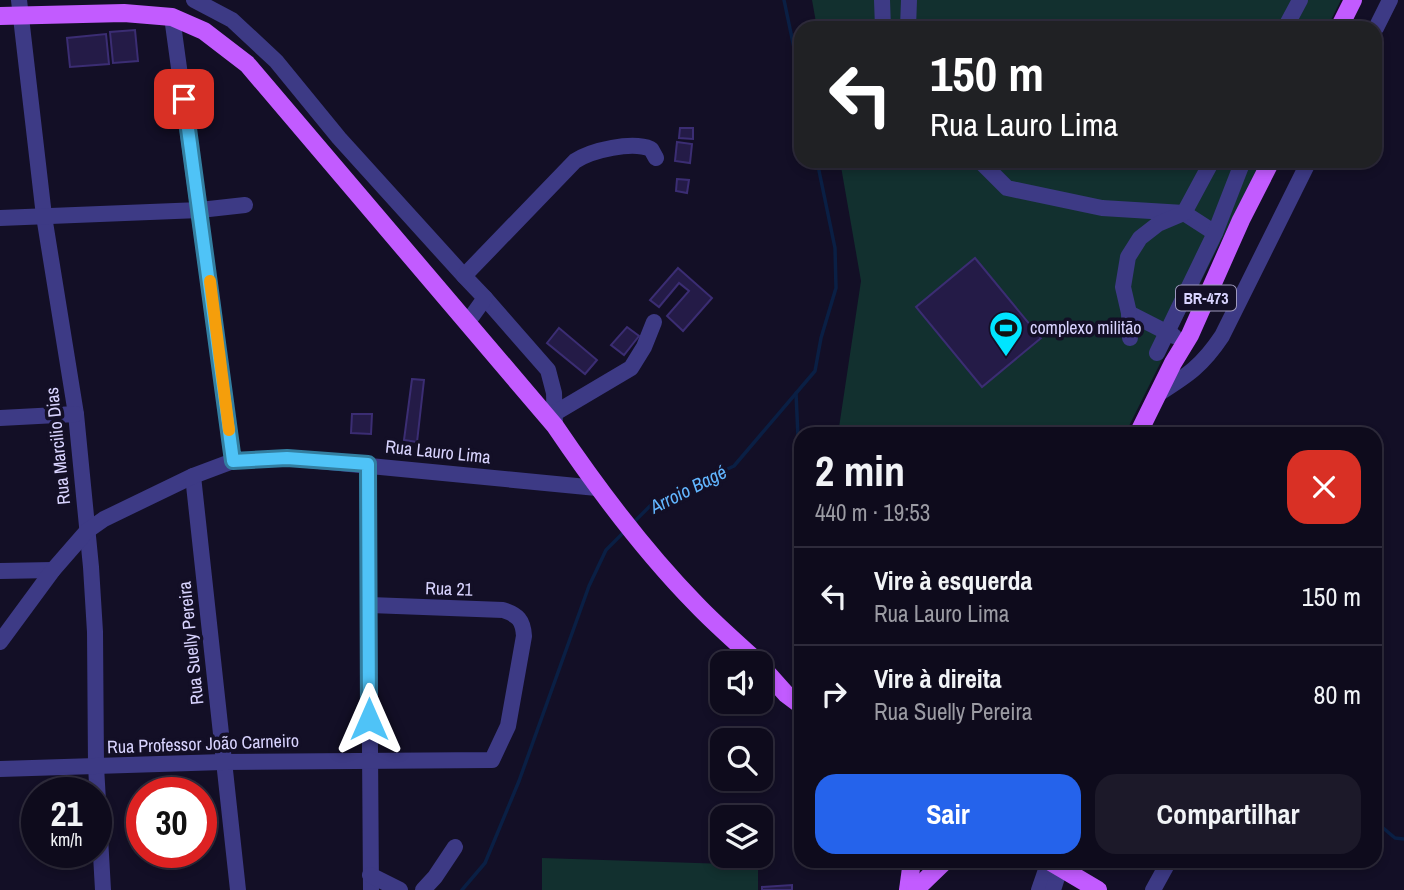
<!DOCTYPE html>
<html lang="pt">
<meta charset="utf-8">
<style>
:root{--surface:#0e0b1c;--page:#1c1929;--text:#f1f3f6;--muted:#9b9ba3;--line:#2e2b3b;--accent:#2563eb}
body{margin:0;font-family:"Archivo Narrow",sans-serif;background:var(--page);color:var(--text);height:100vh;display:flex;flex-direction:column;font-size:26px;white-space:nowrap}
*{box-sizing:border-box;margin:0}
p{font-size:23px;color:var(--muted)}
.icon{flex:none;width:38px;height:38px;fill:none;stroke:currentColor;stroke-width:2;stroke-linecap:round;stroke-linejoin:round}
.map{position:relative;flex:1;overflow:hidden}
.drawer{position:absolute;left:794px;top:427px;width:588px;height:441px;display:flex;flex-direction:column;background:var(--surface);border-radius:21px;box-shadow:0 4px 10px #0003,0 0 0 2px var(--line)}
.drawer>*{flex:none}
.hud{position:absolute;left:794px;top:21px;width:588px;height:147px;border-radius:21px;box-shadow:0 4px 10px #0003,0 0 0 2px var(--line);background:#202124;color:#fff;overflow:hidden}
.fabs{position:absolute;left:710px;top:651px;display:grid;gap:14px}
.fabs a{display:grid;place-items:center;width:63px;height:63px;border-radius:14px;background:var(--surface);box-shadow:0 4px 10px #0003,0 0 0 2px var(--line);font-size:35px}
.speed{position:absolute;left:21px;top:777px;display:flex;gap:14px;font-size:35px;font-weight:700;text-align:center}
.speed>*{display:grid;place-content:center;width:91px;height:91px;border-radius:50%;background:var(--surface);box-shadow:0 4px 10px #0003,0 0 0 2px var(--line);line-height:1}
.speed small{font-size:18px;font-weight:400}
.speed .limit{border:10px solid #d22;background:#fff;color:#111}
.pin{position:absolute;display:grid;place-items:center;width:60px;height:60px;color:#fff;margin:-30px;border-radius:14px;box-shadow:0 4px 10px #0006}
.me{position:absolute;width:77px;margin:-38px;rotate:0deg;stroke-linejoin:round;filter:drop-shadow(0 0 5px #0008)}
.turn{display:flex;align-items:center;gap:24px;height:147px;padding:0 21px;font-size:32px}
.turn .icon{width:91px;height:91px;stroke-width:2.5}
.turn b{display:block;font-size:49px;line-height:60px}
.round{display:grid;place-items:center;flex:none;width:74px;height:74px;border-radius:21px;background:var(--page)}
.overview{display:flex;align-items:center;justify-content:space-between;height:119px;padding:0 21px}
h1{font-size:42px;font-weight:800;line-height:52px}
.cta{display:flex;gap:14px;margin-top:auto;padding:14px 21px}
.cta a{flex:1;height:80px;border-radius:21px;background:var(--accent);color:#fff;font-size:28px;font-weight:800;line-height:80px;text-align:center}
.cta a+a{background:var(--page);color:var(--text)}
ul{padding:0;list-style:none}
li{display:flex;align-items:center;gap:21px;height:98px;padding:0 21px;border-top:2px solid var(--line)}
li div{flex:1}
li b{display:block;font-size:26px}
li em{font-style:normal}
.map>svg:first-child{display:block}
.green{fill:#12302f}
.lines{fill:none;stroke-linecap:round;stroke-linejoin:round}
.stream{stroke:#0a1f44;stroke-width:3.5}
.building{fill:#241b47;stroke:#3b2d73;stroke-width:2}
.minor{stroke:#3d3a85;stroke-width:16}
.major{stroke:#c25bff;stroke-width:18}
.route-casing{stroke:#337fa1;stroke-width:18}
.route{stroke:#4fc3f7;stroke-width:12}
.slow{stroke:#f59e0b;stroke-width:12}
.labels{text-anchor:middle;stroke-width:7;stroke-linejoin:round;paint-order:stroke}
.shield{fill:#130f26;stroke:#9e99be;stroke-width:2}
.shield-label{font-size:16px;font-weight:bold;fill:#d9d4ff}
.poi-label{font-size:18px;fill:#d9d4ff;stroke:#130f26;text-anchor:start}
.street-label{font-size:18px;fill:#d9d4ff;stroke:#130f26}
.water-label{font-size:19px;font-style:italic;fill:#62b6ff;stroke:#130f26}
</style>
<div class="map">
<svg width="1404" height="890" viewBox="0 0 1404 890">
<rect width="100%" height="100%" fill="#130f26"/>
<g class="green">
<polygon points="812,0 1341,0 1327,28 817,28"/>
<polygon points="840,161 1261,161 1125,434 838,434 861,281"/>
<polygon points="542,858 758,865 758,890 542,890"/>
</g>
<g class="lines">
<g class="stream">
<polyline points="784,0 802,86"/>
<polyline points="796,393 798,437 802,461"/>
<polyline points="632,524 652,504 734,466 815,371 821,338 836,288 835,248 817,161"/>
<polyline points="1376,822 1395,838 1404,839"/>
<polyline points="462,890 485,863 519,781 589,586 606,550 624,532"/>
</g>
</g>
<g class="building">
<polygon points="135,30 138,61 113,63 110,32"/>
<polygon points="106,34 109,64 70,67 67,38"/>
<polygon points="680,128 693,128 693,139 679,138"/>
<polygon points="677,142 692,144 690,163 675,161"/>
<polygon points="677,179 689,180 687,193 676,191"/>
<polygon points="975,258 1041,338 982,387 916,307"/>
<polygon points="678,268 712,298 683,331 667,316 689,291 679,283 659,307 650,300"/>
<polygon points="627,327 639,336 624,355 611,345"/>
<polygon points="559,328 597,360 585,374 547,343"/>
<polygon points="412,379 424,380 417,442 404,440"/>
<polygon points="352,414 372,414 371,434 351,433"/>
<polygon points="792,885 792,890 762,890 762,887"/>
</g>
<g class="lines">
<g class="minor">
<polyline points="19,0 44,216 76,414 91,567 95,632 96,766 103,890"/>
<polyline points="194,0 232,20 276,61 339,138 464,276"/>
<polyline points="882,0 883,28"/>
<polyline points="172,17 233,461"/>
<polyline points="908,28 909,0"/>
<polyline points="1285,28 1300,0"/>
<polyline points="1376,28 1390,0"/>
<polyline points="980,161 1007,188 1102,208 1184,213 1215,233"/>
<polyline points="0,218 200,210 245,205"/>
<polyline points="485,298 548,370 554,393 555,426"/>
<polyline points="1129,313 1174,336"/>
<path d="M467 323 485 298 464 276 575 161C592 150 632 141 651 149L656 158"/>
<polyline points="1130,338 1129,313 1123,287 1128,257 1140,238 1158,224 1184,213 1212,161"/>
<polyline points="1157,353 1215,233 1243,161"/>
<path d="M1158 394C1188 375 1202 366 1222 336L1309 161"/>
<polyline points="555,413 631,368 644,347 654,322"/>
<polyline points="0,418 76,414"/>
<polyline points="368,464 371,890"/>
<polyline points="193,476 238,890"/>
<polyline points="0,571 53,570"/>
<polyline points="0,642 53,570 87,531 104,519 193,476 233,461 287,458 597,488"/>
<path d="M0 769 223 762 492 760 508 726 524 636C523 620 518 615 503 610L370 605"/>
<polyline points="370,875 400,890"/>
<polyline points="423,890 435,877 455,847"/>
<polyline points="1039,890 1049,861"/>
<polyline points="1053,890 1060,868"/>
<polyline points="1153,890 1169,861"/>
</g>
<g class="major">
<path d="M0 16 124 13 172 17 204 31 247 64 555 426C597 488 643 550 696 604 716 625 738 644 759 663"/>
<polyline points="1339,28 1353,0"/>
<polyline points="1138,434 1173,363 1190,335 1241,220 1271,161"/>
<polyline points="761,666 786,694 802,706"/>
<polyline points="1049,861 1098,890"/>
<polyline points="908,890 912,861"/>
<polyline points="915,890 945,861"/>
</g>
</g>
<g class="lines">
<g class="route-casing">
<polyline id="route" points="184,99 233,461 287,458 368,464 369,719"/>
</g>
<use href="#route" class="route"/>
<polyline class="slow" points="210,281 229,430"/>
</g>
<defs>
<g id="stadium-pin" transform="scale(1.75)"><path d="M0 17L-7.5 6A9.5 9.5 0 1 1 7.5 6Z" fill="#00e5ff" stroke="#130f26"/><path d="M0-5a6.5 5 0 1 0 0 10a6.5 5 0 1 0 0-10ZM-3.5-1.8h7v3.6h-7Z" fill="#111"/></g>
</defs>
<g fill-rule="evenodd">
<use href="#stadium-pin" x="1006" y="328"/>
</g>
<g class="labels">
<rect class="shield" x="1176" y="285.5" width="60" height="25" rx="5"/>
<g class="shield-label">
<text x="1206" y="304">BR-473</text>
</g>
<g class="poi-label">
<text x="1030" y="334">complexo militão</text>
</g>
<g class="street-label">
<text transform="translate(58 446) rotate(-96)" y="6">Rua Marcilio Dias</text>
<text transform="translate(438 452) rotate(6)" y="6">Rua Lauro Lima</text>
<text transform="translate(449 589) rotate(2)" y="6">Rua 21</text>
<text transform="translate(191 643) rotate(-96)" y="6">Rua Suelly Pereira</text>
<text transform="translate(203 744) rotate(-2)" y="6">Rua Professor João Carneiro</text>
</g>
<g class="water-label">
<text transform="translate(688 489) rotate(-27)" y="7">Arroio Bagé</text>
</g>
</g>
</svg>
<div class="fabs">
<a><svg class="icon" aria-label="sound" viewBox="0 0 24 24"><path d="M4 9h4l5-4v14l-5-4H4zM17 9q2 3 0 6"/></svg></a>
<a><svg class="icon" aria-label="search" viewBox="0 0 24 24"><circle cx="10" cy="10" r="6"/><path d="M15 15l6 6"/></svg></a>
<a><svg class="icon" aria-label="layers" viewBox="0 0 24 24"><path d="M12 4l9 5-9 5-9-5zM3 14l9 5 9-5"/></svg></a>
</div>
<div class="speed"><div>21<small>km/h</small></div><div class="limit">30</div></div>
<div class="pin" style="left:184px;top:99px;background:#d93025"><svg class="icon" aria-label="arrive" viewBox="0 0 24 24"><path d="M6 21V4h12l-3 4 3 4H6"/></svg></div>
<svg class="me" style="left:369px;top:719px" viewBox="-20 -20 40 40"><path d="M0-17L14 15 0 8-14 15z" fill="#4fc3f7" stroke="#fff" stroke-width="4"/></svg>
<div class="hud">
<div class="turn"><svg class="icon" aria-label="left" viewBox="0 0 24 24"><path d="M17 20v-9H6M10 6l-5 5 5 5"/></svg><div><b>150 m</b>Rua Lauro Lima</div></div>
</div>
<section class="drawer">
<div class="overview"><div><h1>2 min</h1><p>440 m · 19:53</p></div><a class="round" style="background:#d93025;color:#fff"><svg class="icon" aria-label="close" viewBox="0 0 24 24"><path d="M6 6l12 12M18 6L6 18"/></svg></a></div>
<ul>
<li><svg class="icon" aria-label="left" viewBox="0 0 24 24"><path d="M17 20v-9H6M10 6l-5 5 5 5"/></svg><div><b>Vire à esquerda</b><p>Rua Lauro Lima</p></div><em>150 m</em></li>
<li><svg class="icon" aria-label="right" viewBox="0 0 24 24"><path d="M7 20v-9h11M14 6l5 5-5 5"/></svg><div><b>Vire à direita</b><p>Rua Suelly Pereira</p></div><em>80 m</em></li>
</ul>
<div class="cta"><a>Sair</a><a>Compartilhar</a></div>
</section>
</div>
